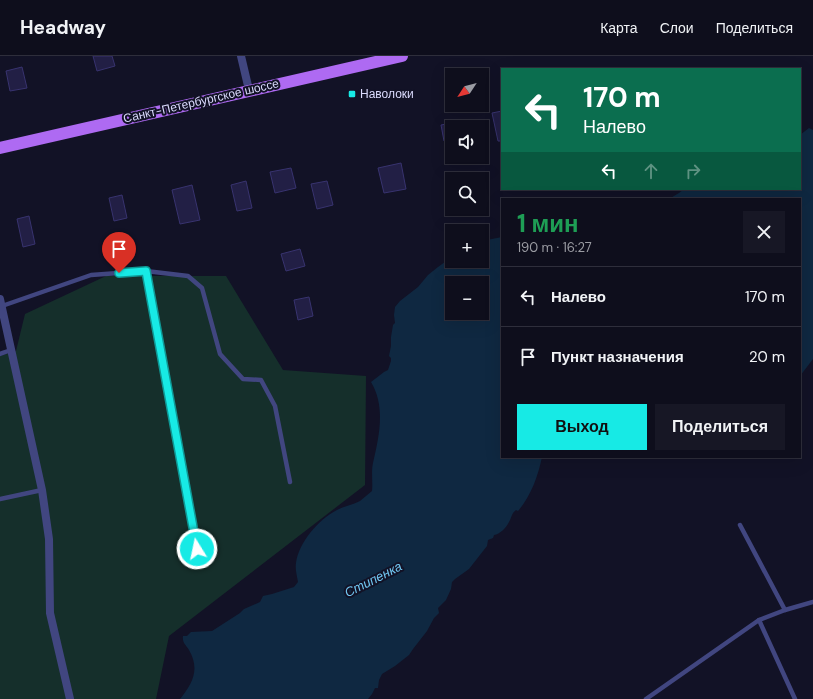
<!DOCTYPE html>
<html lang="ru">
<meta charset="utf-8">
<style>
:root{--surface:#0e0e1c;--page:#171725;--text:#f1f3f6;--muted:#9b9ca3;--line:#2e2e3b;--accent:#17eae5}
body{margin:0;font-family:"DM Sans",sans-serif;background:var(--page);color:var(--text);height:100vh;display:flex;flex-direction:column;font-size:15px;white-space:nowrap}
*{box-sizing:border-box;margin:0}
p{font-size:13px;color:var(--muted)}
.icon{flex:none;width:22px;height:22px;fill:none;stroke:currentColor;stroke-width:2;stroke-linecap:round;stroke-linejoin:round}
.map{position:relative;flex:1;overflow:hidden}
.panel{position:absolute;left:501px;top:142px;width:300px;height:260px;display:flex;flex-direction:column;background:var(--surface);border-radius:0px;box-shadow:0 4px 16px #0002,0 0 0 1px var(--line)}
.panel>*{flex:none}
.top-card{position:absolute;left:501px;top:12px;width:300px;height:122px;border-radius:0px;box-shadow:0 4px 16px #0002,0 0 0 1px var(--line);background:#0b6e4f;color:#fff;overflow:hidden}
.needle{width:26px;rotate:234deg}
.tools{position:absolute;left:445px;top:12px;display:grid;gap:8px}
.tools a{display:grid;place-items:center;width:44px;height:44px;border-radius:0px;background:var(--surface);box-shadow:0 4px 16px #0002,0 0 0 1px var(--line);font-size:20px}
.pin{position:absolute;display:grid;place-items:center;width:34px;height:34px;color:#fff;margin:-41px -17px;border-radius:50% 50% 50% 0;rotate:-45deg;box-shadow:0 0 4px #0007}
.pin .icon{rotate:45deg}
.me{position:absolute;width:44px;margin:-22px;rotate:350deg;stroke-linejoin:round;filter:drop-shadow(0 0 3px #0008)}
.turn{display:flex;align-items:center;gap:14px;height:84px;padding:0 16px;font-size:18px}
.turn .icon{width:52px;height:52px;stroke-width:2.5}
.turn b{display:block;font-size:28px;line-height:34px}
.lanes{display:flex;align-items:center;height:38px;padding:0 16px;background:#0003;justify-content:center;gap:20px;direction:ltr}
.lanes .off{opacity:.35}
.round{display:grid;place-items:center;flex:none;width:42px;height:42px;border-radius:0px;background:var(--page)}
.headline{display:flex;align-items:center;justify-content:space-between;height:68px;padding:0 16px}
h1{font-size:24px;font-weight:800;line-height:30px;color:#1e9e55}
.button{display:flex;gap:8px;margin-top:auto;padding:8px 16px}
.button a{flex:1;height:46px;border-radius:0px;background:var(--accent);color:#111;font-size:16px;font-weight:800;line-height:46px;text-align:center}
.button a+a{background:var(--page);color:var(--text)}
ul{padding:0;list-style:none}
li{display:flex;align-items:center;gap:12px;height:60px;padding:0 16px;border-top:1px solid var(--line)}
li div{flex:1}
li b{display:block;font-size:15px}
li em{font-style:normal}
header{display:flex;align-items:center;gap:24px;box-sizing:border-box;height:56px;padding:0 20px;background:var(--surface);border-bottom:1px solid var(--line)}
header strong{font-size:19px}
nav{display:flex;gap:22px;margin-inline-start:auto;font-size:14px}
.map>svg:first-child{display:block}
.green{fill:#152f2b}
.water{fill:#0f2841;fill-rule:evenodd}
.building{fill:#221f45;stroke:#38336f}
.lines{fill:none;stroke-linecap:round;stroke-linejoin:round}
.lane{stroke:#414680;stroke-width:4.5}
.street{stroke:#414680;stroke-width:8}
.primary{stroke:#ae6af2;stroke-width:12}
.route-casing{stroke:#0f9895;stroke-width:10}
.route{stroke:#17eae5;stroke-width:7}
.poi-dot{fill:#17eae5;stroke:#121226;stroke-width:1.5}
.labels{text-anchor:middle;stroke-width:4;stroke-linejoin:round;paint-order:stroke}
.poi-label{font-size:12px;fill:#dadafc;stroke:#121226;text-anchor:start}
.street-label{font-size:12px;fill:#dadafc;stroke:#121226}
.water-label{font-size:13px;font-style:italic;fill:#71c7f2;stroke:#121226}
</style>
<header>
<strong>Headway</strong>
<nav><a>Карта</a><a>Слои</a><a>Поделиться</a></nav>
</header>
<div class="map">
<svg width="813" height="643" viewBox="0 0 813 643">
<rect width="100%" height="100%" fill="#121226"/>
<polygon class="green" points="106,220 226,220 283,314 366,320 365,429 169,580 156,643 0,643 0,300 16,295 25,258"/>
<g class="water">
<polygon points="809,72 813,74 813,303 800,320 800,143 669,143 679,137 684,133 800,133 800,79"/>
<path d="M502 181V401H542C538 420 531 440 518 455L516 454C511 458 512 461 509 466 506 472 500 478 494 479L493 482 488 484 487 490 469 513 455 523 452 526 451 533 446 544 438 552 439 557 434 562 427 575 413 593 409 599 395 610 382 618 379 624 378 632H375L372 638 368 643H180C193 627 200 613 189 594 186 589 182 587 183 580H187L191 576 212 575 240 557 244 553 260 546 263 540 272 538 294 531 298 526C297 520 295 513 296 507 299 486 318 464 337 454 344 450 353 449 360 445 364 442 368 438 372 435 373 426 371 416 373 407 379 381 386 351 371 326L384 316 388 314 391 305V302L389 300 391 290V281L393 269 395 267 394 259 395 251 400 245 418 231 428 219 438 211 452 201V205H482V185ZM452 227H482V257H452Z"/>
</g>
<g class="building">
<polygon points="93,0 112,0 115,10 97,15"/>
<polygon points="22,11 27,32 10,35 6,15"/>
<polygon points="502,55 502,85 498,85 492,57"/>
<polygon points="452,67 452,83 444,85 441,69"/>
<polygon points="401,107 406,133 384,137 378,112"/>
<polygon points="291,112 296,132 275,137 270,116"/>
<polygon points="246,125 252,152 237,155 231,129"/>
<polygon points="327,125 333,149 317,153 311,128"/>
<polygon points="192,129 200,164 180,168 172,134"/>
<polygon points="122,139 127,162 114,165 109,142"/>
<polygon points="29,160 35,188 23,191 17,163"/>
<polygon points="300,193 305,210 286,215 281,198"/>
<polygon points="309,241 313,260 298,264 294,244"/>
</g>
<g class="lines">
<g class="lane">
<polyline points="146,215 197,493"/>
<polyline points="2,250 91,219 146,215 188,220 202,232 220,298 243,323 261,324 275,350 290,426"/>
<polyline points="0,298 11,294"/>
<polyline points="0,443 42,434"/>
<polyline points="740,469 785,554"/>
<polyline points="759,564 795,643"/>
<polyline points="646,643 759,564 785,554 813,546"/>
</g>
<g class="street">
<polyline points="241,0 249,34"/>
<polyline points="0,243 42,434 49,483 50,557 70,643"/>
</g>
<polyline class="primary" points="0,92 402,0"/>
</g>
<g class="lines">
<g class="route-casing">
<polyline id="route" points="119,217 146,215 197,493"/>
</g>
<use href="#route" class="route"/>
</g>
<rect class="poi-dot" x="348" y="34" width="8" height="8" rx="2"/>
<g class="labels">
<g class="poi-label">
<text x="360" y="42">Наволоки</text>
</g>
<g class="street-label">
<text transform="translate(201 45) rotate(-13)" y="4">Санкт-Петербургское шоссе</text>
</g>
<g class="water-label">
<text transform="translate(373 523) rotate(-27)" y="5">Стипенка</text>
</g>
</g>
</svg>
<div class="tools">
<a><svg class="needle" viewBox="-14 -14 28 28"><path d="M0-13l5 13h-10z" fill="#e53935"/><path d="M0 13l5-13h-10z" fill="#9b9ca3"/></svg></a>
<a><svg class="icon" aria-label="sound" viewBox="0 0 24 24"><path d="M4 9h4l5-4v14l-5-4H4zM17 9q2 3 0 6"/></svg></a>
<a><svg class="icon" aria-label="search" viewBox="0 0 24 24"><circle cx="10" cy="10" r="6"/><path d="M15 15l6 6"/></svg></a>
<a>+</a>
<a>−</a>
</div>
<div class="pin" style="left:119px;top:217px;background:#d93025"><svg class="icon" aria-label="arrive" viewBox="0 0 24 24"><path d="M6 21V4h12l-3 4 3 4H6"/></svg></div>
<svg class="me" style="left:197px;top:493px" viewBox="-20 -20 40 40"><circle r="17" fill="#17eae5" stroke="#fff" stroke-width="3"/><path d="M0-11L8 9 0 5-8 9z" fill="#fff"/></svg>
<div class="top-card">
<div class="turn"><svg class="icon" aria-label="left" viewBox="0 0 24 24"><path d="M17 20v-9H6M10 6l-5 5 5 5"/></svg><div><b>170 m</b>Налево</div></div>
<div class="lanes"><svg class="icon" aria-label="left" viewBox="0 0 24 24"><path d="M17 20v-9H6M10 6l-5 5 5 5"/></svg><svg class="icon off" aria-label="ahead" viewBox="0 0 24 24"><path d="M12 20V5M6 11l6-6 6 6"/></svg><svg class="icon off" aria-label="right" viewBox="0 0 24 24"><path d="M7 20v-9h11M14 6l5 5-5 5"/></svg></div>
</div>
<section class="panel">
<div class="headline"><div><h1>1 мин</h1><p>190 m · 16:27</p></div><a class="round"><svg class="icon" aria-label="close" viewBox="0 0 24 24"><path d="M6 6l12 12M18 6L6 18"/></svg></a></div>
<ul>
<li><svg class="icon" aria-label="left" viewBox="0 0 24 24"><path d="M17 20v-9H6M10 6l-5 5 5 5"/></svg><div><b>Налево</b></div><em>170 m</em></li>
<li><svg class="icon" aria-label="arrive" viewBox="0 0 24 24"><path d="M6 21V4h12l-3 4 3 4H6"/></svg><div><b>Пункт назначения</b></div><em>20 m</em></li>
</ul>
<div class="button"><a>Выход</a><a>Поделиться</a></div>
</section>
</div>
